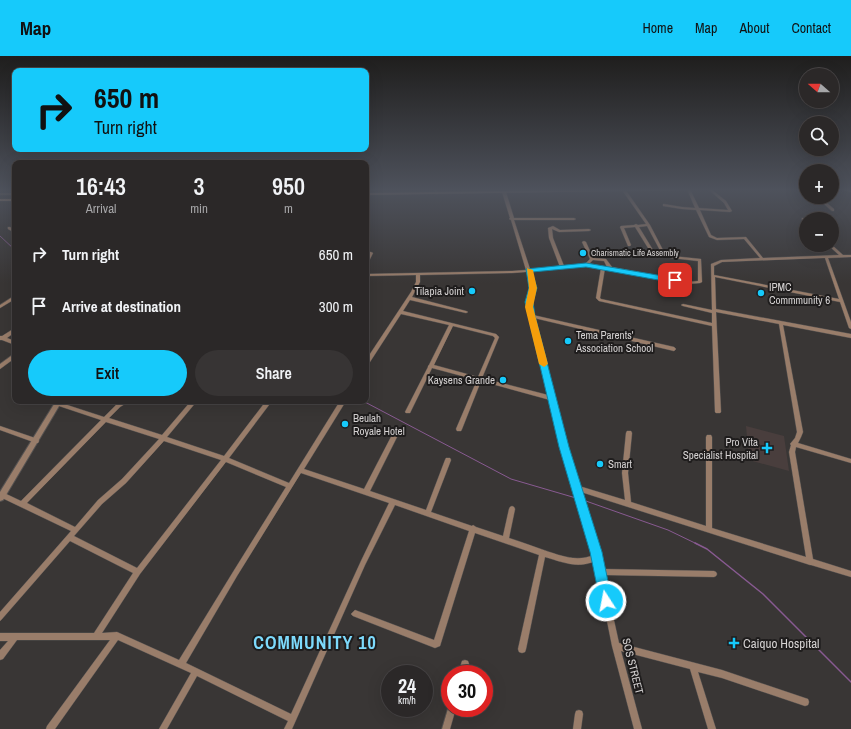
<!DOCTYPE html>
<meta charset="utf-8">
<style>
:root{--surface:#2b2828;--page:#373434;--text:#f1f3f6;--muted:#a6a6a8;--line:#474445;--accent:#16cafb}
body{margin:0;font-family:"Archivo Narrow",sans-serif;background:var(--page);color:var(--text);height:100vh;display:flex;flex-direction:column;font-size:15px;white-space:nowrap}
*{box-sizing:border-box;margin:0}
p{font-size:13px;color:var(--muted)}
.icon{flex:none;width:22px;height:22px;fill:none;stroke:currentColor;stroke-width:2;stroke-linecap:round;stroke-linejoin:round}
.map{position:relative;flex:1;overflow:hidden}
.side{position:absolute;left:12px;top:104px;width:357px;height:244px;display:flex;flex-direction:column;background:var(--surface);border-radius:8px;box-shadow:0 4px 16px #0002,0 0 0 1px var(--line)}
.side>*{flex:none}
.banner{position:absolute;left:12px;top:12px;width:357px;height:84px;border-radius:8px;box-shadow:0 4px 16px #0002,0 0 0 1px var(--line);background:#16cafb;color:#111;overflow:hidden}
.needle{width:26px;rotate:290deg}
.controls{position:absolute;left:799px;top:12px;display:grid;gap:8px}
.controls a{display:grid;place-items:center;width:40px;height:40px;border-radius:50%;background:var(--surface);box-shadow:0 4px 16px #0002,0 0 0 1px var(--line);font-size:20px}
.speed{position:absolute;left:381px;top:609px;display:flex;gap:8px;font-size:20px;font-weight:700;text-align:center}
.speed>*{display:grid;place-content:center;width:52px;height:52px;border-radius:50%;background:var(--surface);box-shadow:0 4px 16px #0002,0 0 0 1px var(--line);line-height:1}
.speed small{font-size:10px;font-weight:400}
.speed .limit{border:6px solid #d22;background:#fff;color:#111}
.pin{position:absolute;display:grid;place-items:center;width:34px;height:34px;color:#fff;margin:-17px;border-radius:8px;box-shadow:0 2px 6px #0006}
.me{position:absolute;width:44px;margin:-22px;rotate:349deg;stroke-linejoin:round;filter:drop-shadow(0 0 3px #0008)}
.turn{display:flex;align-items:center;gap:14px;height:84px;padding:0 16px;font-size:18px}
.turn .icon{width:52px;height:52px;stroke-width:2.5}
.turn b{display:block;font-size:28px;line-height:34px}
.eta{display:flex;justify-content:space-evenly;align-items:center;height:68px;text-align:center}
.eta b{font-size:24px;font-weight:600;line-height:28px}
.button{display:flex;gap:8px;margin-top:auto;padding:8px 16px}
.button a{flex:1;height:46px;border-radius:24px;background:var(--accent);color:#111;font-size:16px;font-weight:600;line-height:46px;text-align:center}
.button a+a{background:var(--page);color:var(--text)}
ul{padding:0;list-style:none}
li{display:flex;align-items:center;gap:12px;height:52px;padding:0 16px}
li div{flex:1}
li b{display:block;font-size:15px}
li em{font-style:normal}
header{display:flex;align-items:center;gap:24px;box-sizing:border-box;height:56px;padding:0 20px;background:var(--accent);color:#111}
header strong{font-size:19px}
nav{display:flex;gap:22px;margin-inline-start:auto;font-size:14px}
.map>svg:first-child{display:block}
.built{fill:#493e3d}
.lines{fill:none;stroke-linecap:round;stroke-linejoin:round}
.stream-far1{stroke:#885a91;stroke-width:1}
.stream{stroke:#885a91;stroke-width:1.5}
.minor-casing{stroke:#555251;stroke-width:1}
.tertiary-casing{stroke:#555251;stroke-width:2}
.secondary-casing{stroke:#555251;stroke-width:1}
.minor{fill:#997d6a;fill-rule:evenodd}
.tertiary{fill:#997d6a;fill-rule:evenodd}
.secondary{fill:#d0a585;fill-rule:evenodd}
.route{fill:#16cafb;stroke:#0e83a3}
.slow{fill:#f59e0b}
.poi-dot{fill:#16cafb;stroke:#1f1d1d;stroke-width:1.5}
.labels{text-anchor:middle;stroke-width:4;stroke-linejoin:round;paint-order:stroke}
.far-poi-label{font-size:9px;fill:#d5d2d2;stroke:#1f1d1d;text-anchor:start}
.poi-label{font-size:11px;fill:#d5d2d2;stroke:#1f1d1d;text-anchor:start}
.street-label{font-size:11px;fill:#d5d2d2;stroke:#1f1d1d}
.near-poi-label{font-size:13px;fill:#d5d2d2;stroke:#1f1d1d;text-anchor:start}
.near-district-label{font-size:18px;font-weight:bold;letter-spacing:1px;fill:#7ddafc;stroke:#1f1d1d}
</style>
<header>
<strong>Map</strong>
<nav><a>Home</a><a>Map</a><a>About</a><a>Contact</a></nav>
</header>
<div class="map">
<svg width="851" height="673" viewBox="0 0 851 673">
<rect width="100%" height="100%" fill="#393635"/>
<polygon class="built" points="746,370 784,380 789,415 749,404"/>
<g class="lines">
<g class="stream-far1">
<polyline points="0,180 15,194"/>
<polyline points="363,345 511,423 576,442"/>
<polyline points="583,444 668,474 697,488"/>
</g>
<polyline class="stream" points="695,487 707,493 763,538 851,626"/>
<g class="minor-casing">
<g id="minor">
<polygon points="366,133 377,133 375,134 366,134"/>
<polygon points="434,133 437,133 438,138 436,138"/>
<path d="M623 133H625L650 169 664 196 672 200 701 203 702 226 700 227 688 228 605 212 600 242 601 243 712 267V257L683 250 681 249 683 248 712 254 711 208 721 204 760 202 744 183 717 184 709 181 696 154 682 153 663 150V148H664L682 151 695 152 687 133H690L699 152 728 154 724 147 708 133H711L726 145 732 155 730 156 700 154 711 179 717 182 746 181 763 202 839 199 828 189H832L843 199H851V201L828 202 851 266V273L849 272 840 246 715 221 716 253 851 278V282L783 269 803 376 801 381 798 387 851 403V407L796 391 795 396 813 503 851 515V521L811 509H810L807 508 581 436 599 496 603 513 714 515 716 516 717 518 716 520 714 521 604 519 619 587 722 614 805 642 808 643 809 646 808 649 805 650 722 622 698 616 716 673H708L690 613 621 595 642 673H634L612 590 595 505C578 513 562 506 545 501L526 593 525 596 522 597 519 596 518 593 539 499 475 477 440 590 435 592 353 560 351 558 355 554 434 584 469 475 395 449 365 509 292 673H284L288 665 197 620 167 673H159L191 617 118 584 55 673H46L47 670 110 584H17L3 603 0 604V594L8 585H0V577H94L133 517 70 485 2 563 0 565V556L71 475 0 441V437L2 436 21 445 101 364 56 349 55 348 56 347 58 346 104 361 116 349 122 345H129L128 346 120 351 109 362 162 379 191 345H197L167 381 224 400 266 345H272L229 402 289 427 340 345H346L304 413 364 433 393 377H397L398 379 370 435 426 454 445 404 446 402H450L451 404 431 456 472 470 473 469 476 471 503 480 509 453 510 451 512 450 514 451 515 453 509 482C519 485 529 489 538 492 556 498 576 507 593 499L561 391 550 344 481 325 462 373 461 375H457L456 373 477 324 432 312 410 357H406L405 356 428 311V310L429 309 449 269 401 258 368 309 366 310V304L411 236 416 226V219L366 220V218L512 215 526 214 511 164 509 163 510 162 502 136 504 135 506 136 514 162H574L576 163 574 164H514L530 213 560 211 549 182 548 172 553 170 560 174 589 173 591 174 589 175 559 176 552 173 553 182 564 210 584 209 590 203 582 186 584 185 586 186 593 202 606 203 612 211 688 226 698 225V205L671 202 662 198 647 170 639 171 656 199 655 200H653L635 171 624 172 631 189 630 190H628L620 171 621 170 634 169 636 168 638 169 646 168 622 134ZM825 202 839 243 714 219V210L722 206ZM593 204 604 205 607 211 592 208H589ZM592 210 601 212 596 242 599 245 712 270 715 356 716 357H720L721 356 716 256 779 268 797 376 795 382 790 388 791 389 789 396 806 501 712 472V381L711 379H707L706 381V470L631 446 628 417 632 377 631 375H627L626 377 622 417 625 444 579 430 567 391 534 262 674 295 676 293 674 291 533 259 531 247 535 229 531 216ZM527 216 531 229 527 247 529 260 548 339 482 322 499 281 496 278 403 255 410 244 466 257 468 256 466 255 412 241 420 226V219L512 217ZM453 270 493 280 495 282 478 321 434 309ZM106 366 159 383 122 423 98 444 75 471 27 447ZM164 385 221 404 137 512 74 480 102 448 126 427ZM226 406 286 431 233 516 179 604 117 576 102 577 140 518ZM301 417 389 447 361 505 291 658 186 607 237 520Z"/>
<rect x="0" y="137" width="15" height="2"/>
<polygon points="816,141 820,141 834,153 834,155 832,155"/>
<polygon points="802,162 804,162 806,164 806,167 802,164"/>
<polygon points="8,171 10,171 15,174 15,177 8,173"/>
<polygon points="370,196 371,196 373,197 368,207 366,208 366,203"/>
<polygon points="14,240 15,240 15,243 0,252 0,249"/>
<polygon points="15,272 15,276 7,282 15,285 15,289 2,284 0,284 0,280 2,280"/>
<polygon points="15,297 15,302 0,313 0,308"/>
<polygon points="0,370 38,383 39,385 38,387 36,387 0,374"/>
<polygon points="465,604 468,605 469,608 466,618 458,618 462,605"/>
<polygon points="449,649 450,649 450,652 456,652 450,673 442,673"/>
<polygon points="579,654 582,655 583,658 581,673 573,673 575,658 576,655"/>
</g>
</g>
<g class="tertiary-casing">
<polygon id="tertiary" points="56,345 62,345 3,444 0,445 0,436"/>
</g>
<g class="secondary-casing">
<g id="secondary">
<polygon points="629,133 689,133 687,134 366,139 366,137"/>
<polygon points="844,133 851,133 851,136 844,134"/>
<rect x="0" y="143" width="15" height="2"/>
</g>
</g>
<use href="#minor" class="minor"/>
<use href="#tertiary" class="tertiary"/>
<use href="#secondary" class="secondary"/>
</g>
<linearGradient id="sky" x2="0" y2="1"><stop stop-color="#1f1e1d"/><stop offset="0.59" stop-color="#4e525c"/><stop offset="1" stop-color="#4e525c" stop-opacity="0"/></linearGradient>
<rect width="851" height="227" fill="url(#sky)"/>
<polygon class="route" points="586,207 675,222 679,224 675,227 586,211 532,216 537,232 533,246 535,260 569,391 602,496 612,545 611,550 606,552 602,550 600,545 590,496 559,391 525,246 529,232 526,213"/>
<polygon class="slow" points="527,212 533,214 537,232 533,251 548,308 544,311 539,308 525,251 529,232"/>
<g class="poi-dot">
<circle cx="583" cy="197" r="4"/>
<circle cx="472" cy="235" r="4"/>
<circle cx="761" cy="237" r="4"/>
<circle cx="568" cy="285" r="4"/>
<circle cx="503" cy="324" r="4"/>
<circle cx="345" cy="368" r="4"/>
<path d="M765 386h4v4h4v4h-4v4h-4v-4h-4v-4h4z"/>
<circle cx="600" cy="408" r="4"/>
<path d="M732 581h4v4h4v4h-4v4h-4v-4h-4v-4h4z"/>
</g>
<g class="labels">
<g class="far-poi-label">
<text x="591" y="200">Charismatic Life Assembly</text>
</g>
<g class="poi-label">
<text x="769" y="235">IPMC<tspan x="769" dy="13">Commmunity 6</tspan></text>
<text x="464" y="239" text-anchor="end">Tilapia Joint</text>
<text x="576" y="283">Tema Parents'<tspan x="576" dy="13">Association School</tspan></text>
<text x="495" y="328" text-anchor="end">Kaysens Grande</text>
<text x="353" y="366">Beulah<tspan x="353" dy="13">Royale Hotel</tspan></text>
<text x="758" y="390" text-anchor="end">Pro Vita<tspan x="758" dy="13">Specialist Hospital</tspan></text>
<text x="608" y="412">Smart</text>
</g>
<g class="street-label">
<text transform="translate(633 610) rotate(76)" y="4">SOS STREET</text>
</g>
<g class="near-poi-label">
<text x="743" y="592">Caiquo Hospital</text>
</g>
<g class="near-district-label">
<text x="315" y="593">COMMUNITY 10</text>
</g>
</g>
</svg>
<div class="controls">
<a><svg class="needle" viewBox="-14 -14 28 28"><path d="M0-13l5 13h-10z" fill="#e53935"/><path d="M0 13l5-13h-10z" fill="#a6a6a8"/></svg></a>
<a><svg class="icon" aria-label="search" viewBox="0 0 24 24"><circle cx="10" cy="10" r="6"/><path d="M15 15l6 6"/></svg></a>
<a>+</a>
<a>−</a>
</div>
<div class="speed"><div>24<small>km/h</small></div><div class="limit">30</div></div>
<div class="pin" style="left:675px;top:224px;background:#d93025"><svg class="icon" aria-label="arrive" viewBox="0 0 24 24"><path d="M6 21V4h12l-3 4 3 4H6"/></svg></div>
<svg class="me" style="left:606px;top:545px" viewBox="-20 -20 40 40"><circle r="17" fill="#16cafb" stroke="#fff" stroke-width="3"/><path d="M0-11L8 9 0 5-8 9z" fill="#fff"/></svg>
<div class="banner">
<div class="turn"><svg class="icon" aria-label="right" viewBox="0 0 24 24"><path d="M7 20v-9h11M14 6l5 5-5 5"/></svg><div><b>650 m</b>Turn right</div></div>
</div>
<section class="side">
<div class="eta">
<div><b>16:43</b><p>Arrival</p></div>
<div><b>3</b><p>min</p></div>
<div><b>950</b><p>m</p></div>
</div>
<ul>
<li><svg class="icon" aria-label="right" viewBox="0 0 24 24"><path d="M7 20v-9h11M14 6l5 5-5 5"/></svg><div><b>Turn right</b></div><em>650 m</em></li>
<li><svg class="icon" aria-label="arrive" viewBox="0 0 24 24"><path d="M6 21V4h12l-3 4 3 4H6"/></svg><div><b>Arrive at destination</b></div><em>300 m</em></li>
</ul>
<div class="button"><a>Exit</a><a>Share</a></div>
</section>
</div>
